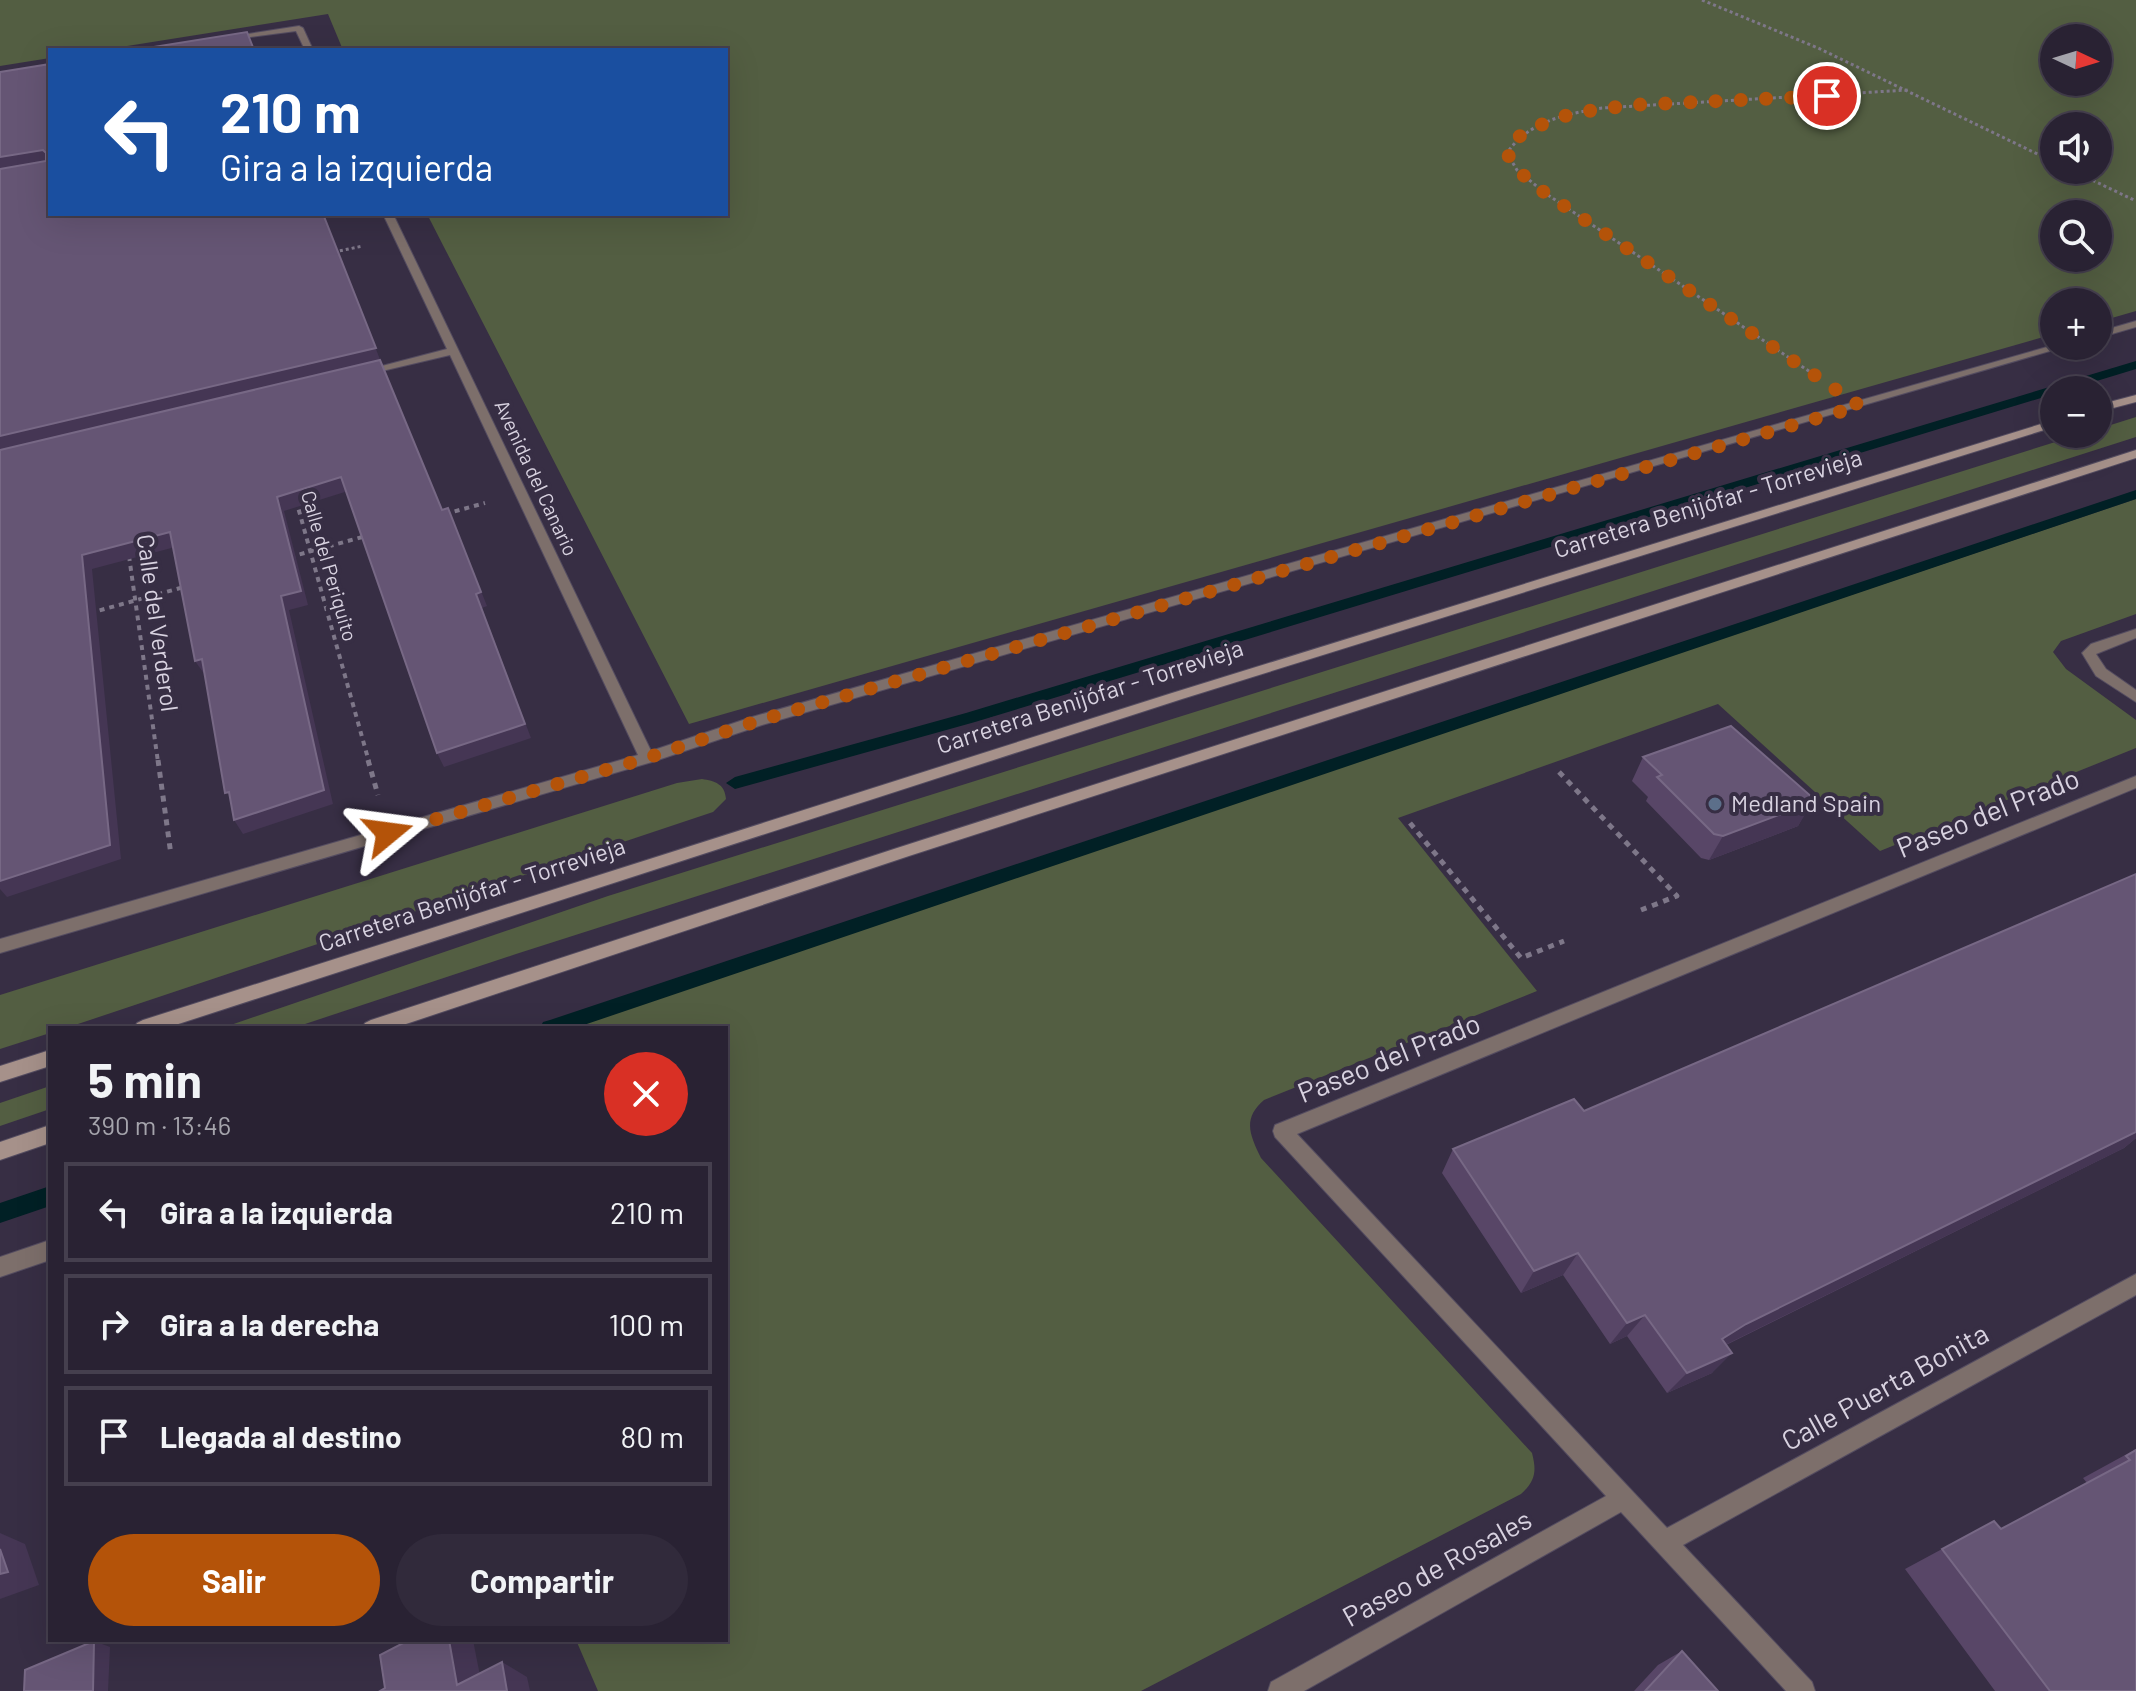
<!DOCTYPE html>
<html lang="es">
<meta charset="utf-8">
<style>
:root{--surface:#292233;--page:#312a3b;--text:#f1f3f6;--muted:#a5a4ac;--line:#453f4e;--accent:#b45309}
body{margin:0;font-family:Barlow,sans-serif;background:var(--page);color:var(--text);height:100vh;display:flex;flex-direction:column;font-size:30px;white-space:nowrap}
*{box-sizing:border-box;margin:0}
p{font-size:26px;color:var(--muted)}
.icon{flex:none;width:44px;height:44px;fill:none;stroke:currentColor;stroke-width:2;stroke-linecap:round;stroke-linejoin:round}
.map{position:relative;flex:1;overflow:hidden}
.side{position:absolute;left:48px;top:1026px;width:680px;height:616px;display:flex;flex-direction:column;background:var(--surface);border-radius:0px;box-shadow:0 8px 32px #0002,0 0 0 2px var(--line)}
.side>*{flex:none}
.guide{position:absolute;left:48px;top:48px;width:680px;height:168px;border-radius:0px;box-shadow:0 8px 32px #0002,0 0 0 2px var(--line);background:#1a4fa0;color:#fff;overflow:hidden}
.needle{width:52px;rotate:94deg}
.buttons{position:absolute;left:2040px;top:24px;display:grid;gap:16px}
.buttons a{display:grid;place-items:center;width:72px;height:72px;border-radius:50%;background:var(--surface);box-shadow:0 8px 32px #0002,0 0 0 2px var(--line);font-size:40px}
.pin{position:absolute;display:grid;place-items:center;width:68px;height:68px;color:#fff;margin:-34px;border:4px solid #fff;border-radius:50%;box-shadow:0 2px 8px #0007}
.me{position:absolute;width:88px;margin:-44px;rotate:74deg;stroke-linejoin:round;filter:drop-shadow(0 0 6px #0008)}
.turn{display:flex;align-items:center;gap:28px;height:168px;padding:0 40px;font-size:36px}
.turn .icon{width:104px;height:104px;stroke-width:2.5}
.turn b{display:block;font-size:56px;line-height:68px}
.round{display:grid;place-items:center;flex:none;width:84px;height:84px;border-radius:42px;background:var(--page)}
.headline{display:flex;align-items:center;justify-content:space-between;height:136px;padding:0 40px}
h1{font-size:48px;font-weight:700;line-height:60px}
.button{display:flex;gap:16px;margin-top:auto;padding:16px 40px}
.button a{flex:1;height:92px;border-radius:48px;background:var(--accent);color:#fff;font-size:32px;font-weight:700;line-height:92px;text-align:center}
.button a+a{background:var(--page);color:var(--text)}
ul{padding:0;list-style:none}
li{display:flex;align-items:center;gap:24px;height:100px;margin:0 16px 12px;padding:0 24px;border:4px solid var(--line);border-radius:0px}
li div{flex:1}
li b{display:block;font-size:30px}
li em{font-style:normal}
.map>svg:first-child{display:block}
.green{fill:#535e42;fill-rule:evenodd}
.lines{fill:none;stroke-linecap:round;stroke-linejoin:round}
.stream{fill:#012025;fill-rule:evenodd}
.minor-casing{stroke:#544c60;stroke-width:2}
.secondary-casing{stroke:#544c60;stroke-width:2}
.path-far2{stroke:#7e7789;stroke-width:3;stroke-dasharray:3 3;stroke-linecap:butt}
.path-far1{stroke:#7e7789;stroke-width:4;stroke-dasharray:5 5;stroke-linecap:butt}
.path{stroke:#7e7789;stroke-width:5;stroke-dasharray:6 6;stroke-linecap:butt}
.minor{fill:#7d6f6b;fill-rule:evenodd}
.secondary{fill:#a6918a;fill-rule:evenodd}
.wall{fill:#584667}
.shaded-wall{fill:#453654}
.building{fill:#655574;stroke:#776885;stroke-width:2}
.route{stroke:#b45309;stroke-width:14;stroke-dasharray:0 25.2}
.service-dot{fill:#5c6f8a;stroke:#372e44;stroke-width:3}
.labels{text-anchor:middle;stroke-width:8;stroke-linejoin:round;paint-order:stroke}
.far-street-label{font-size:20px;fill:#d8d2e0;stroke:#372e44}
.street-label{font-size:24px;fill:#d8d2e0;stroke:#372e44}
.poi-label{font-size:24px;fill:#d8d2e0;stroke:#372e44;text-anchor:start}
.near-street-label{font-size:28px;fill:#d8d2e0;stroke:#372e44}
</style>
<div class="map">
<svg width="2136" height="1691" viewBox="0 0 2136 1691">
<rect width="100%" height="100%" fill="#372e44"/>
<g class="green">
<path d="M0 0H2136V311L2098 322V302H2054V334L689 724 427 214H726V50H343L328 14 102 50H50V58L0 66ZM2098 38V82H2054V38ZM2098 126V170H2054V126ZM2098 214V258H2054V214Z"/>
<polygon points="2136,417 2136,437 516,954 293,1028 222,1028 608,896 2081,434 2098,434 2098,429"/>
<path d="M2136 499V614L2061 641 2053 652 2066 669 2136 720V748L1880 851 1718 704 1398 818 1537 991 1264 1100C1242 1119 1250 1135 1261 1158L1532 1453C1537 1472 1535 1481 1521 1494L1141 1691H598L576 1640H726V1028H563Z"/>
<path d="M702 779C715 781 725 784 726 799L713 812 66 1028H50V1033L0 1049V995L677 783Z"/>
<polygon points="50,1086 50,1109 0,1126 0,1103"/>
</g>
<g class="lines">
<g class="stream">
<polygon points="2136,361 2136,369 2067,390 2054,390 2054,394 975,722 735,789 726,783 735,777 966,713"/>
<polygon points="2136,490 2136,499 575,1028 540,1028 543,1022 550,1020"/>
<polygon points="50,1186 50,1206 0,1223 0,1203"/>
</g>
<g class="minor-casing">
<g id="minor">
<polygon points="299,26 303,28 313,50 305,50 296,31 227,40 223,38"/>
<polygon points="383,214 393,214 651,751 752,717 2054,345 2067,346 762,725 652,762 0,953 0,939 638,755 450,355 365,375 359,372 447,349"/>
<polygon points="2136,321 2136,327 2098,338 2098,332"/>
<polygon points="2136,629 2136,638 2096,654 2106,669 2136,690 2136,702 2096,676 2082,653 2091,644"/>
<polygon points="2136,776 2136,788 1297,1134 1667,1528 2136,1274 2136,1295 1683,1545 1812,1682 1815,1691 1786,1691 1621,1512 1304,1691 1268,1691 1271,1682 1606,1496 1275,1137 1273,1131 1275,1125"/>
<polygon points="50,1240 50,1260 0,1277 0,1257"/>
</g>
</g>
<g class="secondary-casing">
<g id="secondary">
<polygon points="2136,395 2136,402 2098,412 2098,405"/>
<polygon points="2054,420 2054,427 1182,699 166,1028 134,1028 137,1023 143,1020 1172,693"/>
<polygon points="2136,450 2136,458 909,856 394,1028 362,1028 365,1023 371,1020 897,848"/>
<polygon points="50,1050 50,1066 0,1082 0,1066"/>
<polygon points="50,1125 50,1143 0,1160 0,1142"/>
</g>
</g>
<g class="path-far2">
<polyline points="1702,0 1818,48 2054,162"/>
<polyline points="2071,170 2136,201"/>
<polyline points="334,252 363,246"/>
<path d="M1819 378 1545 193 1517 170 1507 153C1529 121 1566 114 1602 108L1908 90"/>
</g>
<g class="path-far1">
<polyline points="296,500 369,762"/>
<polyline points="445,514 485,503"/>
<polyline points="129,556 158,762"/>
<polyline points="290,557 366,536"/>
<polyline points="90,613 184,587"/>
</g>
<g class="path">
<polyline points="158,760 171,855"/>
<polyline points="368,760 378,795"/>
<polyline points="1559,772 1677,896 1641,910"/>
<polyline points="1410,823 1521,958 1564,941"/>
</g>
<use href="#minor" class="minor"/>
<use href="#secondary" class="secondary"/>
</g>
<g class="wall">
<polygon points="1643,757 1811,801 1798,826 1709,860 1701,858 1646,801 1648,797 1632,781"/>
<polygon points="2136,874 2136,1138 2124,1148 1726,1345 1712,1373 1667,1393 1627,1336 1610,1344 1563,1275 1521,1293 1442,1173 1453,1149 1584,1111"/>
<polygon points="2136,1449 2136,1691 1995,1691 1905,1569 1994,1521 2001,1529 2087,1483 2083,1478"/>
<polygon points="1682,1651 1718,1691 1634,1691 1658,1665"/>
</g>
<g class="shaded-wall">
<polygon points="43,150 49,162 0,171 0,157"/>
<polygon points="323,214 381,362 0,452 0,436"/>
<polygon points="341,477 348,491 284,511 308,605 289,610 333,804 243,834 234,820 281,596 277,497"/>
<polygon points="448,508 487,606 482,608 531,738 444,767 437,753 476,594"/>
<polygon points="170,532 179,546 92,569 121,859 7,897 0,889 0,881 82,555"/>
<polygon points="202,659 205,675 195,661"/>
<polygon points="1813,798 1810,804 1813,802 1798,826 1709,860 1723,836"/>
<polygon points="2136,1132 2136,1138 2124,1148 1725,1345 1722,1339 1746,1324"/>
<polygon points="1578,1253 1563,1275 1521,1293 1534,1271"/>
<polygon points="1645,1315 1627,1336 1610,1344 1627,1323"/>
<polygon points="1732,1353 1712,1373 1667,1393 1687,1373"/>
<polygon points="0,1533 25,1544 39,1585 0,1599"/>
<polygon points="449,1640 473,1640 483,1691 457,1685"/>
<polygon points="94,1641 110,1647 108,1691 93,1691"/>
<polygon points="502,1662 527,1677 530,1691 507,1691"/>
</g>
<g class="building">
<polygon points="247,32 254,50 135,50"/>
<polygon points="50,64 50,214 323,214 376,348 0,436 0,169 46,161 46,153 43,150 0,157 0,72"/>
<polygon points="380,360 442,510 448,508 481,592 476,594 525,724 437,753 341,477 277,497 301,591 281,596 324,790 234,820 229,792 225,793 202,659 195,661 170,532 82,555 110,845 0,881 0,450"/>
<polygon points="1731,726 1813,798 1810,799 1813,802 1723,836 1714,834 1657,777 1662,775 1643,757"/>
<polygon points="2136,874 2136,1132 1746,1324 1722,1339 1732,1353 1687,1373 1645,1315 1627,1323 1578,1253 1534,1271 1453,1149 1574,1099 1584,1111"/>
<polygon points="2136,1450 2136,1691 2050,1691 1942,1549 1994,1521 2001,1529 2130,1460 2126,1456"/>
<polygon points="0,1549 8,1572 0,1574"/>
<polygon points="409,1640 449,1640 457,1685 502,1662 507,1691 380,1691 385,1688 380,1655"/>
<polygon points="94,1641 93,1691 24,1691 25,1670"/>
<polygon points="1682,1651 1718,1691 1645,1691"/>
</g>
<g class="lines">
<polyline class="route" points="388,833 647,758 757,721 1860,406 1545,193 1517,170 1507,153 1513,141 1530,129 1573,113 1632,105 1827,96"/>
</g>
<circle class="service-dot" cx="1715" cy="804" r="8"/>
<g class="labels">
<g class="far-street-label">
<text transform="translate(536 478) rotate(65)" y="7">Avenida del Canario</text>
<text transform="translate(329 566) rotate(74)" y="7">Calle del Periquito</text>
</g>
<g class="street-label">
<text transform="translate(1708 504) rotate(-17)" y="8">Carretera Benijófar - Torrevieja</text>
<text transform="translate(157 623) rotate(82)" y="8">Calle del Verderol</text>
<text transform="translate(1090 697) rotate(-18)" y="8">Carretera Benijófar - Torrevieja</text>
<text transform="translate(472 895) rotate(-18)" y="8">Carretera Benijófar - Torrevieja</text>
</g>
<g class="poi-label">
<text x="1731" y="812">Medland Spain</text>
</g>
<g class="near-street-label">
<text transform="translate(1988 813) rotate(-22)" y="10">Paseo del Prado</text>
<text transform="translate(1389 1058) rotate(-22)" y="10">Paseo del Prado</text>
<text transform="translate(1885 1387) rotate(-29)" y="10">Calle Puerta Bonita</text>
<text transform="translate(1437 1568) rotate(-29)" y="10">Paseo de Rosales</text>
</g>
</g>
</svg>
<div class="buttons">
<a><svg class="needle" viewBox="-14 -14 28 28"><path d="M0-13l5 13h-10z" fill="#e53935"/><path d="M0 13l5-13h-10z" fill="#a5a4ac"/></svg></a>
<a><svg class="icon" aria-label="sound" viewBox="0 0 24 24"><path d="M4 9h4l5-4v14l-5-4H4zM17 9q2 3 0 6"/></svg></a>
<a><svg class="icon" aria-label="search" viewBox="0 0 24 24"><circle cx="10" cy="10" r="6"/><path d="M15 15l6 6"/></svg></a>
<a>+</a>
<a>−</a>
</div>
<div class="pin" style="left:1827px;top:96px;background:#d93025"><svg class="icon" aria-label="arrive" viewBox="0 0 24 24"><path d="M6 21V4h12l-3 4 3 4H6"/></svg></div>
<svg class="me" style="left:388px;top:833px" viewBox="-20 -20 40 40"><path d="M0-17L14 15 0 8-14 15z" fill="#b45309" stroke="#fff" stroke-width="4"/></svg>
<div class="guide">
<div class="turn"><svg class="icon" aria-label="left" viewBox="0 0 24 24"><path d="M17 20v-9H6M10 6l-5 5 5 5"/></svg><div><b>210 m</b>Gira a la izquierda</div></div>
</div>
<section class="side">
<div class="headline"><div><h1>5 min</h1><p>390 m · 13:46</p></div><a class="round" style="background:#d93025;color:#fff"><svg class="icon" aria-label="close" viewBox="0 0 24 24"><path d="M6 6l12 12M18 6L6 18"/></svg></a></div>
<ul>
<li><svg class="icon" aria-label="left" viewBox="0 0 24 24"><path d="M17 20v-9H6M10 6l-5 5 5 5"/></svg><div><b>Gira a la izquierda</b></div><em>210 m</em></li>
<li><svg class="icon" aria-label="right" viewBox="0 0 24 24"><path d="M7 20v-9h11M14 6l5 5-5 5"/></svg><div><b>Gira a la derecha</b></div><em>100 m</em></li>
<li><svg class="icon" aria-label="arrive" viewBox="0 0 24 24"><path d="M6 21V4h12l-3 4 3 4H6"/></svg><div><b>Llegada al destino</b></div><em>80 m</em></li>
</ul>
<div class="button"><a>Salir</a><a>Compartir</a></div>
</section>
</div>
